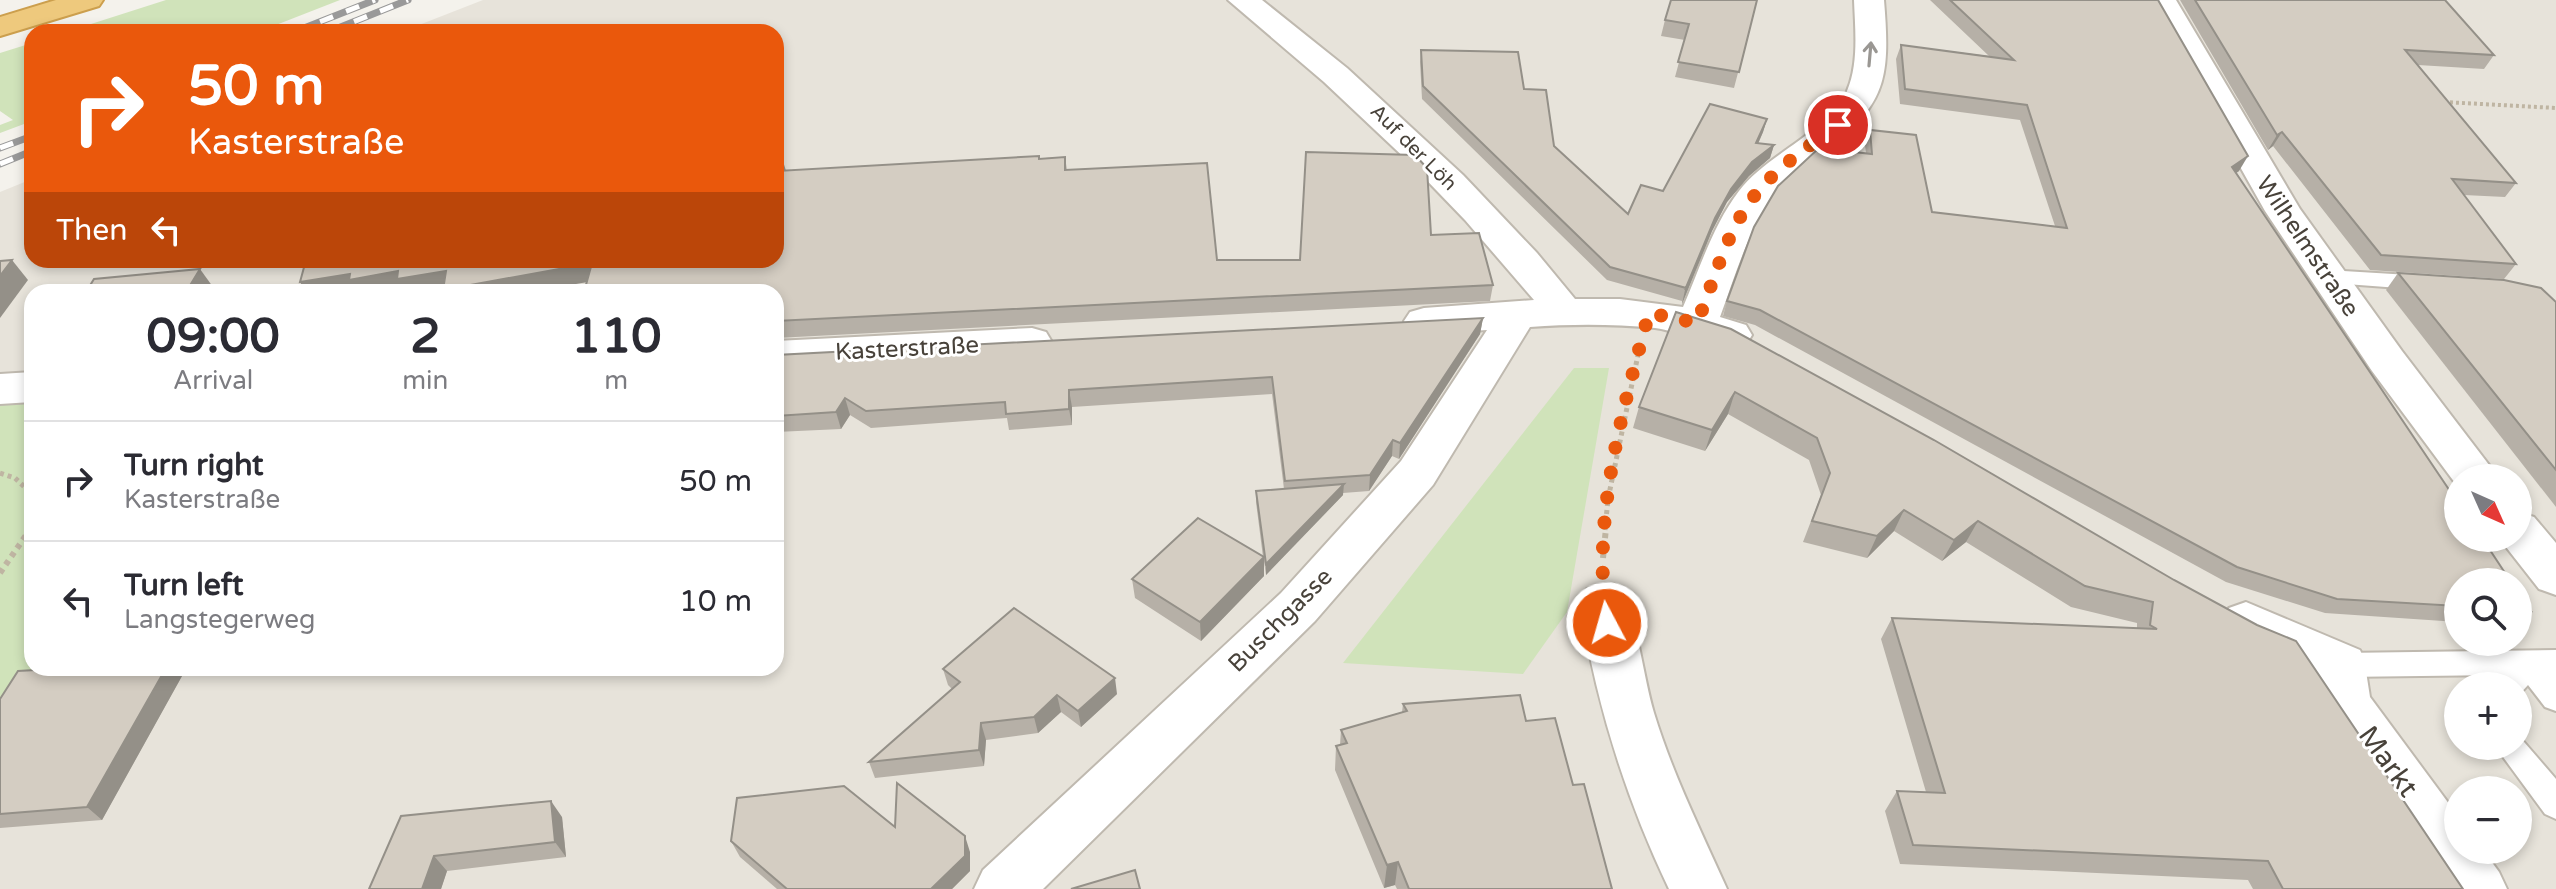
<!DOCTYPE html>
<meta charset="utf-8">
<style>
:root{--surface:#fff;--page:#f2f2f3;--text:#2b2b33;--muted:#7c7c81;--line:#e1e1e2}
body{margin:0;font-family:"Varela Round",sans-serif;background:var(--page);color:var(--text);height:100vh;display:flex;flex-direction:column;font-size:30px;white-space:nowrap}
*{box-sizing:border-box;margin:0}
p{font-size:26px;color:var(--muted)}
.icon{flex:none;width:44px;height:44px;fill:none;stroke:currentColor;stroke-width:2;stroke-linecap:round;stroke-linejoin:round}
.map{position:relative;flex:1;overflow:hidden}
.sheet{position:absolute;left:24px;top:284px;width:760px;height:392px;display:flex;flex-direction:column;background:var(--surface);border-radius:24px;box-shadow:0 4px 12px #0003}
.sheet>*{flex:none}
.guide{position:absolute;left:24px;top:24px;width:760px;height:244px;border-radius:24px;box-shadow:0 4px 12px #0003;background:#ea580c;color:#fff;overflow:hidden}
.needle{width:52px;rotate:135deg}
.controls{position:absolute;left:2444px;top:464px;display:grid;gap:16px}
.controls a{display:grid;place-items:center;width:88px;height:88px;border-radius:50%;background:var(--surface);box-shadow:0 4px 12px #0003;font-size:40px}
.pin{position:absolute;display:grid;place-items:center;width:68px;height:68px;color:#fff;margin:-34px;border:4px solid #fff;border-radius:50%;box-shadow:0 2px 8px #0007}
.me{position:absolute;width:88px;margin:-44px;rotate:354deg;stroke-linejoin:round;filter:drop-shadow(0 0 6px #0008)}
.turn{display:flex;align-items:center;gap:28px;height:168px;padding:0 32px;font-size:36px}
.turn .icon{width:104px;height:104px;stroke-width:2.5}
.turn b{display:block;font-size:56px;line-height:68px}
.then{display:flex;align-items:center;height:76px;padding:0 32px;background:#0003;gap:16px;font-size:30px}
.eta{display:flex;justify-content:space-evenly;align-items:center;height:136px;text-align:center}
.eta b{font-size:48px;font-weight:800;line-height:56px}
ul{padding:0;list-style:none}
li{display:flex;align-items:center;gap:24px;height:120px;padding:0 32px;border-top:2px solid var(--line)}
li div{flex:1}
li b{display:block;font-size:30px}
li em{font-style:normal}
.map>svg:first-child{display:block}
.residential{fill:#e7e3da;fill-rule:evenodd}
.green{fill:#d0e3ba}
.lines{fill:none;stroke-linecap:round;stroke-linejoin:round}
.service-casing{stroke:#bfb9af;stroke-width:4}
.pedestrian-casing{stroke:#bfb9af;stroke-width:4}
.minor-casing{stroke:#bfb9af;stroke-width:4}
.tertiary-casing{stroke:#bfb9af;stroke-width:4}
.motorway-casing{stroke:#cc9f4d;stroke-width:4}
.path-far2{stroke:#bfb5a2;stroke-width:4;stroke-dasharray:3 3;stroke-linecap:butt}
.path-far1{stroke:#bfb5a2;stroke-width:5;stroke-dasharray:4 4;stroke-linecap:butt}
.path{stroke:#bfb5a2;stroke-width:6;stroke-dasharray:5 5;stroke-linecap:butt}
.service{fill:#fff;fill-rule:evenodd}
.pedestrian{fill:#fff;fill-rule:evenodd}
.minor{fill:#fff;fill-rule:evenodd}
.tertiary{fill:#fff;fill-rule:evenodd}
.motorway{fill:#eec97d;fill-rule:evenodd}
.rail-casing{stroke:#999;stroke-width:7}
.rail{stroke:#fff;stroke-width:5;stroke-dasharray:14;stroke-linecap:butt}
.wall{fill:#b6b0a7}
.shaded-wall{fill:#949088}
.building{fill:#d4cdc2;stroke:#949088;stroke-width:2}
.oneway{stroke:#9a9793}
.route{stroke:#ea580c;stroke-width:14;stroke-dasharray:0 25.2}
.labels{text-anchor:middle;stroke-width:6;stroke-linejoin:round;paint-order:stroke}
.far-street-label{font-size:20px;fill:#48423a;stroke:#fff}
.street-label{font-size:24px;fill:#48423a;stroke:#fff}
.near-street-label{font-size:28px;fill:#48423a;stroke:#fff}
</style>
<div class="map">
<svg width="2556" height="889" viewBox="0 0 2556 889">
<rect width="100%" height="100%" fill="#f4f2ec"/>
<path class="residential" d="M483 0H2556V889H0V735L43 668H776V292H32V372L0 374V192L32 179V260H776V32H401ZM2458 478H2518V538H2458ZM2458 582H2518V642H2458ZM2458 686H2518V746H2458ZM2458 790H2518V850H2458Z"/>
<g class="green">
<polygon points="166,0 340,0 258,32 66,32"/>
<polygon points="32,43 32,121 0,133 0,125 13,120 0,111 0,53"/>
<polygon points="1574,368 1609,368 1567,612 1523,674 1343,663"/>
<polygon points="32,395 32,668 43,668 0,735 0,397"/>
</g>
<g class="lines">
<g class="service-casing">
<g id="service">
<polygon points="2327,270 2426,276 2434,278 2438,283 2434,288 2426,290 2319,282 2315,277 2319,272"/>
<polygon points="2556,650 2556,711 2545,707 2528,685 2518,696 2518,686 2495,686 2501,675 2342,677 2331,674 2327,665 2331,656 2342,653"/>
<polygon points="2518,735 2556,779 2556,819 2545,814 2495,746 2518,746"/>
</g>
</g>
<g class="pedestrian-casing">
<path id="pedestrian" d="M2342 646 2358 652 2365 665 2370 697 2458 816V850H2483L2499 872 2507 889H2450L2330 717C2320 697 2315 672 2326 652Z"/>
</g>
<g class="minor-casing">
<g id="minor">
<path d="M1228 0H1262L1347 68 1463 175 1537 253 1575 299H1620L1683 307C1700 268 1713 225 1739 191 1767 154 1828 132 1847 91 1859 63 1855 29 1854 0H1884C1891 84 1885 105 1818 158 1801 171 1780 185 1768 204 1746 237 1734 279 1720 317L1746 325 1752 335 1746 345C1718 353 1685 332 1655 328 1613 324 1572 324 1530 327L1433 485 1315 621 1043 889H974L983 870 1281 593 1401 461 1487 330 1424 334 1410 330 1404 321 1410 312 1424 308 1534 300 1465 220 1410 163 1324 82Z"/>
<polygon points="1032,328 1046,332 1052,342 1046,352 1032,356 776,369 776,341"/>
<polygon points="32,372 32,402 0,404 0,374"/>
<path d="M1604 584 1621 589C1638 622 1643 676 1654 713 1673 775 1701 831 1727 889H1669C1625 797 1596 703 1580 603L1587 589Z"/>
<polygon points="2246,602 2360,650 2367,665 2360,680 2342,686 2229,636 2221,622 2229,608"/>
</g>
</g>
<g class="tertiary-casing">
<g id="tertiary">
<polygon points="2146,0 2176,0 2300,209 2402,351 2499,478 2458,478 2458,487 2372,371 2265,211"/>
<polygon points="2518,512 2534,517 2556,543 2556,595 2539,589 2499,538 2518,538"/>
</g>
</g>
<g class="motorway-casing">
<polygon id="motorway" points="56,0 103,0 99,6 0,36 0,17"/>
</g>
<polyline class="path-far2" points="2444,102 2556,108"/>
<g class="path-far1">
<polyline points="0,473 15,478 32,494"/>
<polyline points="30,530 32,525"/>
<polyline points="1605,530 1608,499 1638,355"/>
</g>
<g class="path">
<polyline points="1603,558 1606,528"/>
<polyline points="0,573 31,528"/>
</g>
<use href="#service" class="service"/>
<use href="#pedestrian" class="pedestrian"/>
<use href="#minor" class="minor"/>
<use href="#tertiary" class="tertiary"/>
<use href="#motorway" class="motorway"/>
<g class="rail-casing">
<g id="rail">
<polyline points="294,32 375,0"/>
<polyline points="328,32 408,0"/>
<polyline points="0,148 32,136"/>
<polyline points="0,164 32,151"/>
</g>
</g>
<use href="#rail" class="rail"/>
</g>
<g class="wall">
<polygon points="1757,0 1734,88 1675,77 1685,40 1661,36 1665,20"/>
<polygon points="1930,0 2158,0 2239,171 2236,173 2458,582 2458,622 2325,613 2226,582 1755,325 1723,316 1727,301 1866,153 1865,145 1870,130 1932,212 2055,226 2020,120 1900,104 1896,59 1901,45 1989,56"/>
<polygon points="2180,0 2445,0 2494,55 2484,69 2418,65 2516,183 2505,197 2464,195 2516,264 2504,279 2370,270 2273,146 2268,150"/>
<polygon points="1421,50 1524,89 1554,146 1628,214 1767,119 1763,132 1758,144 1774,145 1770,158 1749,176 1727,202 1712,231 1682,304 1682,301 1607,280 1422,99 1420,62"/>
<polygon points="1065,157 1067,170 1217,260 1300,260 1431,235 1493,285 1490,301 776,338 776,292 587,282 443,289 402,289 383,292 356,292 355,291 348,292 306,292 300,282 786,171"/>
<polygon points="2398,273 2556,302 2556,507 2386,290"/>
<polygon points="1676,312 2174,580 2445,865 2463,889 2253,889 2248,880 1900,864 1885,811 1897,791 1926,792 1881,639 1892,618 2137,628 2137,623 2071,607 1966,542 1942,561 1894,531 1867,558 1803,542 1821,495 1809,460 1728,414 1705,451 1633,428 1639,407"/>
<polygon points="1483,318 1480,334 1399,459 1392,456 1369,491 1343,493 1343,495 1266,575 1264,561 1264,576 1201,641 1135,598 1132,579 1263,557 1256,502 1256,491 1284,489 1272,394 1072,407 1072,425 1009,430 1007,418 871,428 850,415 841,429 776,432 776,355"/>
<polygon points="2518,592 2531,611 2518,623"/>
<polygon points="943,669 1117,694 1081,727 1061,712 1038,733 986,740 984,766 875,778 869,762 952,689 948,685"/>
<polygon points="180,673 182,676 102,820 0,828 0,699"/>
<polygon points="1403,704 1526,721 1573,785 1612,889 1397,889 1395,885 1384,888 1335,770 1336,746 1340,745 1341,730 1402,712"/>
<polygon points="401,816 562,817 566,857 447,871 441,889"/>
<polygon points="895,827 970,852 970,871 952,889 777,889 740,857 731,841"/>
</g>
<g class="shaded-wall">
<polygon points="1767,119 1763,132 1752,157 1756,143"/>
<polygon points="2282,132 2273,146 2268,150 2277,135"/>
<polygon points="1774,145 1770,158 1749,176 1727,202 1712,231 1682,304 1685,290 1715,218 1731,189 1752,162"/>
<polygon points="2248,156 2239,171 2224,182 2232,167"/>
<polygon points="782,158 787,174 778,171"/>
<polygon points="12,260 28,280 0,318 0,276"/>
<polygon points="592,263 599,280 530,292 444,292 443,290"/>
<polygon points="200,269 213,287 210,292 186,292"/>
<polygon points="398,271 446,271 455,287 427,292 404,292 402,289 383,292 356,292 355,291 348,292 306,292 300,282 350,274"/>
<polygon points="1483,318 1480,334 1399,459 1400,443"/>
<polygon points="1069,390 1072,407 1072,425 1069,409"/>
<polygon points="1735,392 1728,414 1705,451 1712,430"/>
<polygon points="845,398 850,415 841,429 836,412"/>
<polygon points="1393,440 1392,456 1369,491 1370,475"/>
<polygon points="1344,484 1343,495 1266,575 1266,564"/>
<polygon points="1904,510 1894,531 1867,558 1877,536"/>
<polygon points="1978,521 1966,542 1942,561 1954,540"/>
<polygon points="1264,557 1264,576 1201,641 1200,622"/>
<polygon points="166,668 183,668 180,673 182,676 102,820 87,807"/>
<polygon points="1115,678 1117,694 1081,727 1078,711"/>
<polygon points="1057,695 1061,712 1038,733 1034,717"/>
<polygon points="981,723 986,740 984,766 979,750"/>
<polygon points="551,801 562,817 566,857 555,842"/>
<polygon points="965,836 970,852 970,871 952,889 931,889"/>
<polygon points="434,856 447,871 441,889 422,889"/>
<polygon points="1398,862 1395,885 1384,888 1387,865"/>
</g>
<g class="building">
<polygon points="1671,0 1757,0 1739,72 1678,62 1689,24 1665,20"/>
<polygon points="1950,0 2158,0 2248,156 2232,167 2458,503 2458,538 2482,538 2511,582 2458,582 2458,606 2337,599 2237,567 1760,310 1727,301 1754,227 1778,186 1819,148 1872,154 1870,130 1916,135 1932,212 2067,228 2027,105 1905,89 1901,45 2014,60"/>
<polygon points="2195,0 2445,0 2494,55 2405,50 2516,183 2452,179 2516,264 2381,255 2282,132 2277,135"/>
<polygon points="1421,50 1518,52 1524,89 1546,90 1554,146 1628,214 1641,185 1663,191 1710,104 1767,119 1756,143 1774,145 1752,162 1731,189 1715,218 1685,290 1686,288 1610,267 1423,86"/>
<polygon points="1306,152 1415,155 1427,168 1431,235 1479,233 1493,285 776,321 776,292 584,292 592,263 443,290 446,271 397,279 398,271 349,280 350,274 300,282 306,260 776,260 776,158 782,158 778,171 1039,156 1039,159 1065,157 1065,170 1207,163 1217,260 1300,260"/>
<polygon points="12,260 0,276 0,261"/>
<polygon points="200,269 186,292 86,292 94,279"/>
<polygon points="2398,273 2504,280 2541,288 2556,302 2556,470"/>
<polygon points="1676,312 1731,329 1934,440 2174,580 2257,625 2296,641 2463,889 2283,889 2268,861 1913,845 1897,791 1945,793 1892,618 2157,629 2150,625 2153,602 2085,586 1978,521 1954,540 1904,510 1877,536 1812,521 1830,473 1817,438 1735,392 1712,430 1639,407"/>
<polygon points="1483,318 1400,443 1393,440 1370,475 1285,481 1272,377 1069,390 1069,409 1006,414 1005,402 866,411 845,398 836,412 776,416 776,355"/>
<polygon points="1344,484 1266,564 1256,491"/>
<polygon points="1198,518 1264,557 1200,622 1132,579"/>
<polygon points="2518,592 2531,611 2518,610"/>
<polygon points="1014,608 1115,678 1078,711 1057,695 1034,717 981,723 979,750 869,762 960,682 943,669"/>
<polygon points="54,668 166,668 87,807 0,814 0,699 18,671 53,669"/>
<polygon points="1520,695 1526,721 1555,718 1573,785 1584,784 1612,889 1409,889 1398,862 1387,865 1336,746 1347,743 1341,730 1407,711 1403,704"/>
<polygon points="897,783 965,836 965,856 931,889 787,889 731,841 737,798 844,786 895,827"/>
<polygon points="551,801 555,842 434,856 422,889 369,889 401,816"/>
<polygon points="1135,870 1140,889 1071,889"/>
</g>
<defs><path id="oneway-shaft" d="M-6 0H5M1.5-3L5.5 0L1.5 3" fill="none" stroke-width="1.6" stroke-linecap="round" stroke-linejoin="round" transform="scale(2)"/></defs>
<use class="oneway" href="#oneway-shaft" transform="translate(1870 54) rotate(-85)"/>
<g class="lines">
<path class="route" d="M1607 623C1591 520 1622 412 1649 313L1697 323C1715 279 1728 224 1761 188 1783 163 1812 144 1838 125"/>
</g>
<g class="labels">
<g class="far-street-label">
<text transform="translate(1414 147) rotate(45)" y="7">Auf der Löh</text>
</g>
<g class="street-label">
<text transform="translate(2308 246) rotate(56)" y="8">Wilhelmstraße</text>
<text transform="translate(907 348) rotate(-3)" y="8">Kasterstraße</text>
<text transform="translate(1280 620) rotate(-45)" y="8">Buschgasse</text>
</g>
<g class="near-street-label">
<text transform="translate(2389 761) rotate(54)" y="10">Markt</text>
</g>
</g>
</svg>
<div class="controls">
<a><svg class="needle" viewBox="-14 -14 28 28"><path d="M0-13l5 13h-10z" fill="#e53935"/><path d="M0 13l5-13h-10z" fill="#7c7c81"/></svg></a>
<a><svg class="icon" aria-label="search" viewBox="0 0 24 24"><circle cx="10" cy="10" r="6"/><path d="M15 15l6 6"/></svg></a>
<a>+</a>
<a>−</a>
</div>
<div class="pin" style="left:1838px;top:125px;background:#d93025"><svg class="icon" aria-label="arrive" viewBox="0 0 24 24"><path d="M6 21V4h12l-3 4 3 4H6"/></svg></div>
<svg class="me" style="left:1607px;top:623px" viewBox="-20 -20 40 40"><circle r="17" fill="#ea580c" stroke="#fff" stroke-width="3"/><path d="M0-11L8 9 0 5-8 9z" fill="#fff"/></svg>
<div class="guide">
<div class="turn"><svg class="icon" aria-label="right" viewBox="0 0 24 24"><path d="M7 20v-9h11M14 6l5 5-5 5"/></svg><div><b>50 m</b>Kasterstraße</div></div>
<div class="then">Then<svg class="icon" aria-label="left" viewBox="0 0 24 24"><path d="M17 20v-9H6M10 6l-5 5 5 5"/></svg></div>
</div>
<section class="sheet">
<div class="eta">
<div><b>09:00</b><p>Arrival</p></div>
<div><b>2</b><p>min</p></div>
<div><b>110</b><p>m</p></div>
</div>
<ul>
<li><svg class="icon" aria-label="right" viewBox="0 0 24 24"><path d="M7 20v-9h11M14 6l5 5-5 5"/></svg><div><b>Turn right</b><p>Kasterstraße</p></div><em>50 m</em></li>
<li><svg class="icon" aria-label="left" viewBox="0 0 24 24"><path d="M17 20v-9H6M10 6l-5 5 5 5"/></svg><div><b>Turn left</b><p>Langstegerweg</p></div><em>10 m</em></li>
</ul>
</section>
</div>
